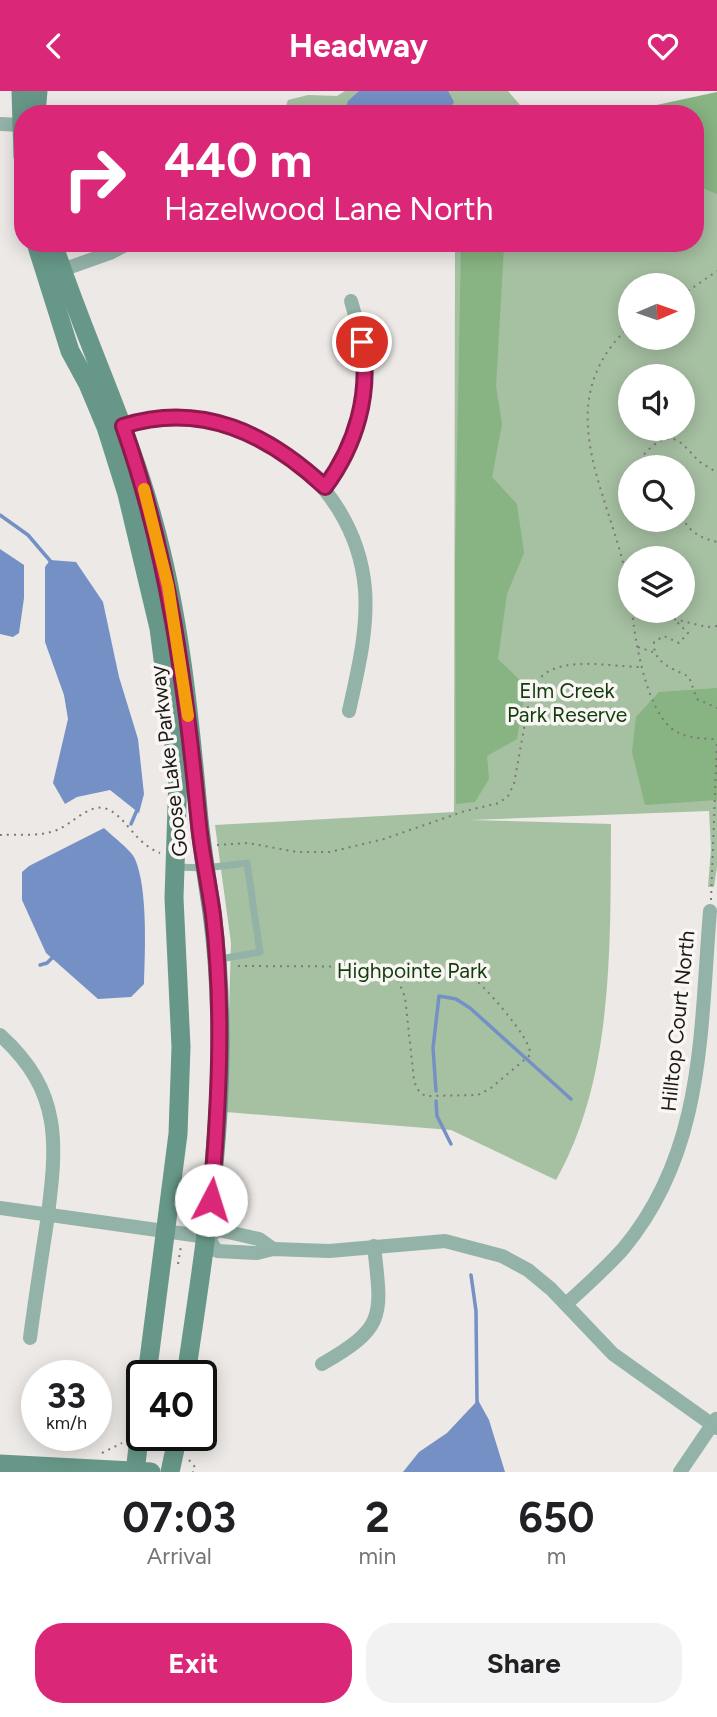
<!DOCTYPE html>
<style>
:root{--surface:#fff;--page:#f2f2f2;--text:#202124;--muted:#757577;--accent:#db2777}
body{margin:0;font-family:Figtree,sans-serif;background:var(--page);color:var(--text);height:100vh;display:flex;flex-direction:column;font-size:26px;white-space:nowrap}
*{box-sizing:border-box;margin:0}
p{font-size:23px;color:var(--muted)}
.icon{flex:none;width:38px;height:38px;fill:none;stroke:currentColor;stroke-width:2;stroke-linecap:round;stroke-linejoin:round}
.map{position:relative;height:1381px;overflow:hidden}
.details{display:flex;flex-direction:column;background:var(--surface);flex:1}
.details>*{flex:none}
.hud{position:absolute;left:14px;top:14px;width:690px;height:147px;border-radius:28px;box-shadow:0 4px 18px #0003;background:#db2777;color:#fff;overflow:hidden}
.needle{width:46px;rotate:88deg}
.tools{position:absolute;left:618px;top:182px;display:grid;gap:14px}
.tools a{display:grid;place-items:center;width:77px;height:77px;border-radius:50%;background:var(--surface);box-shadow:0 4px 18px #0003;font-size:35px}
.speed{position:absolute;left:21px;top:1269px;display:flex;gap:14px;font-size:35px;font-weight:700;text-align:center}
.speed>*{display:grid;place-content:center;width:91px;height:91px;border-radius:50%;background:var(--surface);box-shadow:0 4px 18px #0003;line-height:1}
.speed small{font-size:18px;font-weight:400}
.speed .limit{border:4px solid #111;border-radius:10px;background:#fff;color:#111}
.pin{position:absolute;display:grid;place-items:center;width:60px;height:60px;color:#fff;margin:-30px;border:4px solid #fff;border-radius:50%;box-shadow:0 2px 7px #0007}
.me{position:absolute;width:77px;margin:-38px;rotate:5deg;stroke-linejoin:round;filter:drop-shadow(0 0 5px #0008)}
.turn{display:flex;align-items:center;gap:24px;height:147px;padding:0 35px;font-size:32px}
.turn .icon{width:91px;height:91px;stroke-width:2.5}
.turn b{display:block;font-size:49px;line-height:60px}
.eta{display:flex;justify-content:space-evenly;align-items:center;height:119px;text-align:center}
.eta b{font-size:42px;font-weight:700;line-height:49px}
.primary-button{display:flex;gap:14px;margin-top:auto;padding:14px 35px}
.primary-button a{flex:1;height:80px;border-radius:28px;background:var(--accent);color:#fff;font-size:28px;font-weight:700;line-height:80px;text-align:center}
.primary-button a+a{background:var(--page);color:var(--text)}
header{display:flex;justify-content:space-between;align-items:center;height:91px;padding:0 35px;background:var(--accent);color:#fff;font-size:32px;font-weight:700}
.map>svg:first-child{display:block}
.green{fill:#a6c0a2;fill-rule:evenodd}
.forest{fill:#88b382}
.water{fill:#7490c4}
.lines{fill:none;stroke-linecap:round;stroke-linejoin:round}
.stream{stroke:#7490c4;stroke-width:3.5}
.path{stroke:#7c7a78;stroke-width:2;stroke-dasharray:2 5;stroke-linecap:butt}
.lane{stroke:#93b2a8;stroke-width:7}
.street{stroke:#93b2a8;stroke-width:14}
.secondary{stroke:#679788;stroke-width:19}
.route-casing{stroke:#8e194d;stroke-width:18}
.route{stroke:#db2777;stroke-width:12}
.slow{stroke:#f59e0b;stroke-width:12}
.labels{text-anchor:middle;stroke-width:7;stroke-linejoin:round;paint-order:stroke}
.park-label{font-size:21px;fill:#113d0c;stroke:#f9f6f3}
.street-label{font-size:21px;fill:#1b1a19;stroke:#f9f6f3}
</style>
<header><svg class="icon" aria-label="back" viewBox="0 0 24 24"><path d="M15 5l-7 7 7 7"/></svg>Headway<svg class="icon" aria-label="heart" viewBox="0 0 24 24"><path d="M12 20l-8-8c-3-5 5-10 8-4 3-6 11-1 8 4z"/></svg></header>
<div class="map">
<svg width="717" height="1381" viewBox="0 0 717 1381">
<rect width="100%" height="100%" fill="#ece9e6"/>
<g class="green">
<polygon points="345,0 508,0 520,14 514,23 283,23 288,9 308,4 337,5"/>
<path d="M717 15V776L714 796H708L711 758 709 720 471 729 611 733C610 849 615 985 556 1089L451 1039 226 1021 231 852 215 734 454 721 455 152H695V23ZM630 194H682V247H630ZM630 285H682V338H630ZM630 376H682V429H630ZM630 467H682V520H630Z"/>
</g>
<g class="forest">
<polygon points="717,1 717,103 695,94 695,23 519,23 532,14 647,16"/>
<polygon points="461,152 508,152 504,156 496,295 502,333 492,386 517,413 524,462 507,503 498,568 526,595 517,648 487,665 489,688 475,711 456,713 455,471"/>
<polygon points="717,597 717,709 645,714 632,661 636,626 659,601"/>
</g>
<g class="water">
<polygon points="359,0 448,0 454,11 447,23 344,23 348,10"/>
<polygon points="0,458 24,474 24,507 19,542 13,546 0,543"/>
<polygon points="50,469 76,471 103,511 119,586 138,648 144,703 139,722 110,699 77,706 65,713 53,692 68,628 64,604 45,551 45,476"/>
<path d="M104 737C111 744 132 760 135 768 148 798 145 860 144 893L131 906 98 908 46 862 22 809V781L29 775Z"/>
<polygon points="478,1309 489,1329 505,1381 403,1381 419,1361 447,1342"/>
</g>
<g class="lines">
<g class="stream">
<polyline points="0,424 28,444 52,472"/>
<polyline points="131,733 137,719"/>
<polyline points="40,874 47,872 54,865"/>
<polyline points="436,1000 433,957 439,905 456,908 470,917 571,1008"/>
<polyline points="436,1010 437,1025 451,1053"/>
<polyline points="471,1184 476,1220 477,1311"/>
</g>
<g class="path">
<polyline points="682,204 717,180"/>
<path d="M630 235C541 317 618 411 630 507"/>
<path d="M638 376C641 366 646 360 654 354 675 337 685 357 699 370 703 374 711 377 717 382"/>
<path d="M682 426C690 442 701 447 717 451"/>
<path d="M632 520C635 550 646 616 671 637 683 647 701 648 717 648"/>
<path d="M717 535 707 536 674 528 688 542 679 552 664 545 654 551C653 573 673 577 689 586L697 608 717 617"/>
<polyline points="638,556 653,561"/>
<path d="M0 744C18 743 43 746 59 738 73 732 91 711 107 718 127 726 134 752 160 762"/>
<path d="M217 754 248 752 297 761H330L384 748 465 720 499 712 508 705 514 693 530 604C544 559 605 576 641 576"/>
<polyline points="711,809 717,650"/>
<path d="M238 875 449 876C454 878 461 878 466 881 480 889 534 950 530 964L491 997 478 1004 425 1005 417 998 414 989 405 906 393 877"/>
<polyline points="185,1128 187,1102"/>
<polyline points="178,1173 181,1155"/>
<polyline points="102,1362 122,1352"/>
<polyline points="189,1369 195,1376 193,1381"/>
</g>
<polyline class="lane" points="177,776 205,777 247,772 260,861 220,868"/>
<g class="street">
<polyline points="0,33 23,34"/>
<polyline points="62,179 110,162 129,152"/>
<path d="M123 335C234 300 355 382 365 498 368 539 358 579 349 620"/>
<path d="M325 396C369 337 372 279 351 210"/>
<path d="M0 944C63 1001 57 1053 47 1131 41 1170 35 1209 30 1247"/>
<polyline points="0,1117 207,1146"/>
<polyline points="207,1146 217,1160 257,1162 273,1158 329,1160 445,1150 502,1165 528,1179 551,1198 613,1263 717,1337"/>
<polyline points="207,1146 219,1139 259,1148 273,1158"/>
<path d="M566 1213C585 1196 605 1178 623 1158 705 1060 700 940 710 820"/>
<path d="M322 1273C386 1236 382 1226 374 1155"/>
<polyline points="680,1381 716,1328"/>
</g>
<g class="secondary">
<polyline points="21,0 23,66"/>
<polyline points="36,23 38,0"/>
<polyline points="36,152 70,260 88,293 106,336 127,403 159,537 178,685 174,807 181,956 178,1043 147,1284"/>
<path d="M53 152C83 244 126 332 152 425 179 520 189 620 198 718 201 753 207 787 212 822 218 865 220 911 220 955 220 1066 202 1175 186 1284"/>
<polyline points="0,1373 151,1381"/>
<polyline points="135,1381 142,1323"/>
<polyline points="170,1381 178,1344"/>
</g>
</g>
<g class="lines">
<g class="route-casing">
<path id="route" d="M211 1109C219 1014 224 918 213 824 209 794 202 764 199 734 186 598 169 465 123 335 202 310 268 343 325 396 356 354 371 303 362 251"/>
</g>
<use href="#route" class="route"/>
<polyline class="slow" points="144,398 168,495 188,625"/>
</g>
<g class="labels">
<g class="park-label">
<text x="567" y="607">Elm Creek<tspan x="567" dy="24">Park Reserve</tspan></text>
<text x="412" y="887">Highpointe Park</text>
</g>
<g class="street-label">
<text transform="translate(169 670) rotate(-97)" y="7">Goose Lake Parkway</text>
<text transform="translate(678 930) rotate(-84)" y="7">Hilltop Court North</text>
</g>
</g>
</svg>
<div class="tools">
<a><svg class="needle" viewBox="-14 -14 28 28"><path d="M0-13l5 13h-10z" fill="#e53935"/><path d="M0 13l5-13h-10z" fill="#757577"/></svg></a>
<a><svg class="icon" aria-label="sound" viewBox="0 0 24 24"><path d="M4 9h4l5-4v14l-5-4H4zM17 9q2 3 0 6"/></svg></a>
<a><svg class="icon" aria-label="search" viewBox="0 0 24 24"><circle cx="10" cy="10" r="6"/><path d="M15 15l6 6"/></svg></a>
<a><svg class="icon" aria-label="layers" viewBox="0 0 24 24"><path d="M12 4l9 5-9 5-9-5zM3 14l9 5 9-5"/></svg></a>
</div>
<div class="speed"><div>33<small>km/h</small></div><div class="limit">40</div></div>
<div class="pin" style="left:362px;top:251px;background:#d93025"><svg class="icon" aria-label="arrive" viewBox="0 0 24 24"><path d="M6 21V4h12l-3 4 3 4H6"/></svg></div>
<svg class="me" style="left:211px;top:1109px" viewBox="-20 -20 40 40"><circle r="19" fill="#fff"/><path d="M0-13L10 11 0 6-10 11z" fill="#db2777"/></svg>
<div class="hud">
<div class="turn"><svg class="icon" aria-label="right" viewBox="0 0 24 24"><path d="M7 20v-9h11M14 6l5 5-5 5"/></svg><div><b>440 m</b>Hazelwood Lane North</div></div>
</div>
</div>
<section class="details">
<div class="eta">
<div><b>07:03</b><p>Arrival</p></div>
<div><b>2</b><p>min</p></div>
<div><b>650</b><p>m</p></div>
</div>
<div class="primary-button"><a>Exit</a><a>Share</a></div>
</section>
